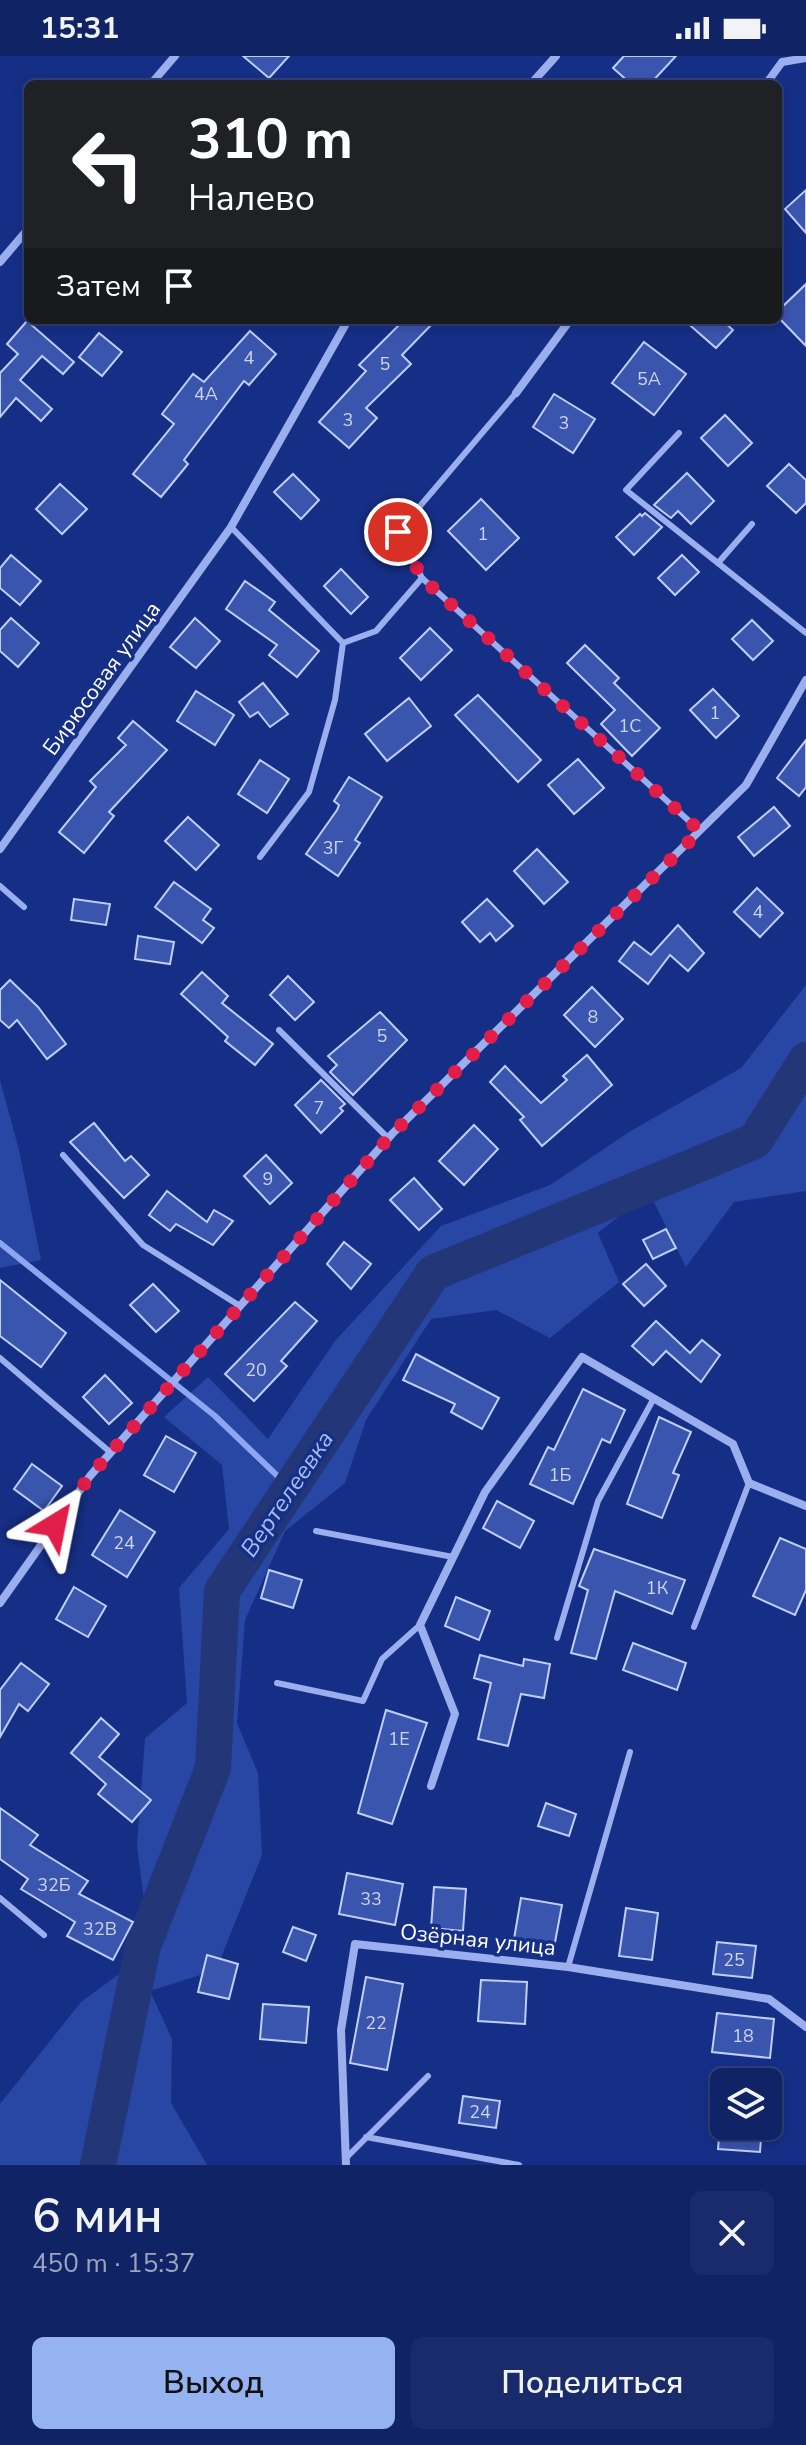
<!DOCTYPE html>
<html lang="ru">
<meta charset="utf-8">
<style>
:root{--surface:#102364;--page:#192b6a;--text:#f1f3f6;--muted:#9ca4bf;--line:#304078;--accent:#95b2f1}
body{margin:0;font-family:"Nunito Sans",sans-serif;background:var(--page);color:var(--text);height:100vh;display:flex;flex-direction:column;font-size:30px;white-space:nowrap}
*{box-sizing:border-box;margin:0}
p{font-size:26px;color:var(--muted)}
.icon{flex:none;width:44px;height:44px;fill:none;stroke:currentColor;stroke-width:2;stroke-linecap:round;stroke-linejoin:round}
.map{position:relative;height:2109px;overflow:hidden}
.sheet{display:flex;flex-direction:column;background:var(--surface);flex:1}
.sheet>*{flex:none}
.banner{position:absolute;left:24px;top:24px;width:758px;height:244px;border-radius:12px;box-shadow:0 4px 12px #0003,0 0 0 2px var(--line);background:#202124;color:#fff;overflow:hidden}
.fabs{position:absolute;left:710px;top:2012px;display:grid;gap:16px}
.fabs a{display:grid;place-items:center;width:72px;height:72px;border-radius:12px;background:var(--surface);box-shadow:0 4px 12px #0003,0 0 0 2px var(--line);font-size:40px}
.pin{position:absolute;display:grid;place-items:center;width:68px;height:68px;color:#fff;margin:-34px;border:4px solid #fff;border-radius:50%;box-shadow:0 2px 8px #0007}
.me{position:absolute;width:88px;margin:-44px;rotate:35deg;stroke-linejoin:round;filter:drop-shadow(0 0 6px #0008)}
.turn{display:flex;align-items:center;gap:28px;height:168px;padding:0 32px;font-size:36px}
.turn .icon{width:104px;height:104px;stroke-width:2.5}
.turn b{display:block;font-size:56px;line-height:68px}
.then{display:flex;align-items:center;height:76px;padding:0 32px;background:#0003;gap:16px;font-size:30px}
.round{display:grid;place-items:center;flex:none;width:84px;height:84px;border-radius:12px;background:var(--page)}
.headline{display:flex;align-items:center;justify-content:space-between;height:136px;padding:0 32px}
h1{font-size:48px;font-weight:600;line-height:60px}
.action{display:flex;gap:16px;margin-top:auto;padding:16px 32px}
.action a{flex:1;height:92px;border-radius:12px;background:var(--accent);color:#111;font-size:32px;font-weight:600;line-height:92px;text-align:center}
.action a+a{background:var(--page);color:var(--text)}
.status{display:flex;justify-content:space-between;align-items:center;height:56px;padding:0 40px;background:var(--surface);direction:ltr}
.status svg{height:22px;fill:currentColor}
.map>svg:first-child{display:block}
.green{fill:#2846a4}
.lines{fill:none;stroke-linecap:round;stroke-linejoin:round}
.stream{stroke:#8da6f1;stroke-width:6}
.river{stroke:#233677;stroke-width:36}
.building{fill:#3a55ae;stroke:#c0cefa;stroke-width:2}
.service{stroke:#9bafee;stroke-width:6}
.minor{stroke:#9bafee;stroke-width:8}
.route{stroke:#e11d48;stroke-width:14;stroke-dasharray:0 25.2}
.labels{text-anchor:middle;stroke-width:7;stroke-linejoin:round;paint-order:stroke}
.number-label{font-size:18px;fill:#ced4eb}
.street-label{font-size:22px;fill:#fff;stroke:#162f86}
.water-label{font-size:24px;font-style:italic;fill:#a6baf5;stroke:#162f86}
</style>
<div class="status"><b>15:31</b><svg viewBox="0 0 49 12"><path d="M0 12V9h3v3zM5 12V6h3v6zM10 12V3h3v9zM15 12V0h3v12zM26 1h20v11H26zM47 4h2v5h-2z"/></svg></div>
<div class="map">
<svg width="806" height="2109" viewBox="0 0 806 2109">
<rect width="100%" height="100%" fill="#162f86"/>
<g class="green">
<polygon points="806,929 806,1135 734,1146 686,1211 649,1136 598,1177 619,1226 550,1282 496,1254 431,1263 366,1364 345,1427 285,1475 245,1564 237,1667 258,1717 262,1799 216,1914 150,1935 172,1983 171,2047 207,2109 0,2109 0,2048 81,1946 130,1910 145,1852 137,1790 145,1682 187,1647 179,1532 229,1473 222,1409 164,1361 208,1321 268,1383 335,1285 441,1170 550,1129 629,1076 741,1012"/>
<polygon points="0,1024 19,1094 41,1204 0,1212"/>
</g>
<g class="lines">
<polyline class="stream" points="0,1187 215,1360 290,1432"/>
<polyline class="river" points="98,2109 143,1890 213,1712 222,1535 433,1217 755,1085 806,1004"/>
</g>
<g class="building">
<polygon points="243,0 289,0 269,22"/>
<polygon points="624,0 676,0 650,28 631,28 613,12"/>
<polygon points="806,134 806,177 785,153"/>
<polygon points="806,228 806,290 778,261 778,255"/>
<polygon points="404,264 436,264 402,299 411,308 366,352 377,362 349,392 319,366 366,315 359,309"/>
<polygon points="684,264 722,264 733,274 716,292"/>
<polygon points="27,265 74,306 63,318 42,300 20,324 52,353 41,365 16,342 0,361 0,317 18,298 7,288"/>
<polygon points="250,275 276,298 249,329 244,325 184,404 188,408 161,441 133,418 174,368 162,358 193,318 204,326"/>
<polygon points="99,277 122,296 102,320 79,301"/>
<polygon points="644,286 686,318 654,359 612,327"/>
<polygon points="554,338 595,363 573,397 533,371"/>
<polygon points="725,359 752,387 728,410 701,382"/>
<polygon points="789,408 806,424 806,447 796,457 767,430"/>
<polygon points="687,417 714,445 691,468 678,455 671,462 654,449"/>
<polygon points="293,418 319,444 301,463 274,436"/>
<polygon points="60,428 87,453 62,478 36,453"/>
<polygon points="481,443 519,482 486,514 448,475"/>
<polygon points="645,457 662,471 634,499 616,481 640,458 642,460"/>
<polygon points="11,499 41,525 20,549 0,532 0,512"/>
<polygon points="682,499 699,516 675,539 658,522"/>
<polygon points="341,513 368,541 351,558 324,530"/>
<polygon points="245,525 275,546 269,554 319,595 297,621 269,599 277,589 226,553"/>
<polygon points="11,562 39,587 18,611 0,595 0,574"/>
<polygon points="195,562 220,585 196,612 170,591"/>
<polygon points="752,564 773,585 753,604 732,583"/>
<polygon points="430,572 452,594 421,624 400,602"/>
<polygon points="585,589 619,622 614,627 660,672 632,700 601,668 615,654 567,607"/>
<polygon points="263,627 288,658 270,671 258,656 250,661 239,646"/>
<polygon points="713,633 739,660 716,682 690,654"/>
<polygon points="196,635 234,659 215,689 177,665"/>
<polygon points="478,639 541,704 518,726 455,659"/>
<polygon points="409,642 431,670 387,705 365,678"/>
<polygon points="133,665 167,694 109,756 114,760 84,797 59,776 96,731 90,725 126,689 118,682"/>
<polygon points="806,684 806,731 799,740 777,722"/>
<polygon points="578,703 604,732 574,758 548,729"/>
<polygon points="260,704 289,723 267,757 238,738"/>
<polygon points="349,721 382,741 355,784 360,787 338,820 306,798 337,754 339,749 334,745"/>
<polygon points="774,751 790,770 754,800 738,781"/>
<polygon points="188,761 219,789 196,814 165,785"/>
<polygon points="537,793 568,826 544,848 514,815"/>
<polygon points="174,826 211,853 203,864 214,872 202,887 155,851"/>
<polygon points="757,832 783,857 760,881 734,856"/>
<polygon points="74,843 110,848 106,869 71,864"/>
<polygon points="487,843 513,870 496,885 490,877 480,886 462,866"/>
<polygon points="678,869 704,897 688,915 670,899 648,928 619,905 634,886 651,899"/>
<polygon points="138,880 174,886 170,908 135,903"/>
<polygon points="202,916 228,940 222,947 273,988 255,1009 225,985 228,981 181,938"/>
<polygon points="288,920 314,946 295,964 270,939"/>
<polygon points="10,924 38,951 66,988 47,1003 17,964 9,972 0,964 0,934"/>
<polygon points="592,931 623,963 595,991 564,959"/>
<polygon points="380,956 407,984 353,1039 330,1016 337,1009 328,1000"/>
<polygon points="587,999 612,1029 542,1090 520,1064 524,1061 490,1026 505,1010 541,1047 567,1024 563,1020"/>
<polygon points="321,1024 345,1048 340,1052 343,1055 321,1077 295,1049"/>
<polygon points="94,1067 125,1105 131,1100 149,1119 124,1142 70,1086"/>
<polygon points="474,1069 498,1093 464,1129 439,1105"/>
<polygon points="266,1099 292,1127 270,1148 244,1120"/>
<polygon points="414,1122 442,1153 419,1174 390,1144"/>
<polygon points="167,1135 207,1166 214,1154 233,1165 213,1189 176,1168 170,1175 149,1159"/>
<polygon points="666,1173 676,1192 653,1203 643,1184"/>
<polygon points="344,1186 371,1208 351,1233 327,1208"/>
<polygon points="646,1208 666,1230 644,1250 623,1228"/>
<polygon points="0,1224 66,1277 41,1311 0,1280"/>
<polygon points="153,1228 179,1255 156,1276 130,1249"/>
<polygon points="295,1246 317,1265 281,1305 287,1310 254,1345 225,1318"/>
<polygon points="656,1265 690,1297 702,1284 720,1299 701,1326 666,1295 653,1309 632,1290"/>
<polygon points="416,1298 499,1342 482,1373 451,1356 455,1348 403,1324"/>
<polygon points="105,1319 132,1347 109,1368 83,1341"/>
<polygon points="583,1333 625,1354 610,1387 602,1383 573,1448 530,1428 548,1391 554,1394"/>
<polygon points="659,1361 691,1376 673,1417 679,1419 662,1462 627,1448"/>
<polygon points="166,1380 196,1397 174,1436 144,1419"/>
<polygon points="32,1408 62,1430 44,1455 14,1433"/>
<polygon points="497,1445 534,1465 520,1492 483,1472"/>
<polygon points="120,1454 155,1476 127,1521 92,1499"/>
<polygon points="780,1482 806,1493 806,1534 795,1559 753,1540"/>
<polygon points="594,1493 685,1524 672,1558 615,1535 596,1603 571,1597 588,1534 579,1530"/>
<polygon points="269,1514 302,1524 293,1552 261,1542"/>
<polygon points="74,1531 106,1550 88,1581 56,1563"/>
<polygon points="456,1541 490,1555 479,1584 445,1570"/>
<polygon points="633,1587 686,1607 677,1634 623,1614"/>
<polygon points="480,1599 523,1610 524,1603 550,1608 544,1642 521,1638 508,1690 478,1683 491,1627 474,1622"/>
<polygon points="21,1607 49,1628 28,1655 19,1648 0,1681 0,1634"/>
<polygon points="386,1654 427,1667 392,1768 358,1757"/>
<polygon points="101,1662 119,1678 99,1701 151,1744 132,1766 98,1738 106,1728 71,1697"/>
<polygon points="546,1747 576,1758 569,1780 538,1770"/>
<polygon points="0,1752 38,1779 30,1789 88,1825 79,1838 133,1866 113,1904 67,1880 75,1866 21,1833 28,1823 0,1803"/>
<polygon points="347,1817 403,1828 395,1869 339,1858"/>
<polygon points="434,1831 466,1833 463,1875 431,1872"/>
<polygon points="521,1842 562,1849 553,1897 513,1889"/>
<polygon points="626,1852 658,1857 652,1904 619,1900"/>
<polygon points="293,1871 316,1879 306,1905 283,1896"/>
<polygon points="717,1886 756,1890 752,1922 713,1918"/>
<polygon points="207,1899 238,1908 229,1943 198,1936"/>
<polygon points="366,1921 403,1928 387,2014 350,2007"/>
<polygon points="481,1924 527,1926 525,1968 478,1965"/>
<polygon points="263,1948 309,1951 306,1987 260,1983"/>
<polygon points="717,1957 774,1963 770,2002 712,1996"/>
<polygon points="463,2040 500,2045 496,2072 459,2067"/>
<polygon points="720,2070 762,2070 760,2096 718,2093"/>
</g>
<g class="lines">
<g class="service">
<polyline points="679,377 626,434 806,577"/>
<polyline points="231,471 343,587 335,644 309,736 260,801"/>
<polyline points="718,507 752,468"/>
<polyline points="422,522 700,775"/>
<polyline points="343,587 376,575 422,522 398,476 516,337"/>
<polyline points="0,830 24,851"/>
<polyline points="279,974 388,1082"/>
<polyline points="63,1099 143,1189 240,1250"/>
<polyline points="0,1302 110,1396"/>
<polyline points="316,1475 453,1501"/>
<polyline points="694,1571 749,1427"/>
<polyline points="557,1582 598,1445 654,1342"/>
<polyline points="277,1627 363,1645 382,1603 420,1569"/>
<polyline points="0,1842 44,1879"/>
<polyline points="568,1911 630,1696"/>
<polyline points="366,2081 519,2109"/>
<polyline points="347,2101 428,2020"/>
</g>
<g class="minor">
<polyline points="151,28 175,0"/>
<polyline points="531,28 556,0"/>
<polyline points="766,28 782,6 806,2"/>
<polyline points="0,206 28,173"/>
<polyline points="516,337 570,264"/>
<polyline points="0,793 231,471 348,264"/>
<polyline points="0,1547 90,1420 392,1078 746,729 806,624"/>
<polyline points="431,1730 455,1658 420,1569 485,1436 582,1301 733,1388 749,1427 806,1450"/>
<polyline points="346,2109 341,1974 355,1888 568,1911 769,1943 806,1971"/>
</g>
</g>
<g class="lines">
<polyline class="route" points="55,1469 90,1420 392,1078 700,775 422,522 398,476"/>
</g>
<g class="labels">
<g class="number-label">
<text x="249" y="308">4</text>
<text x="385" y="314">5</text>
<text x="649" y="329">5А</text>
<text x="206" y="344">4А</text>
<text x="348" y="370">3</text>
<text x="564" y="373">3</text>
<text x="483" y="484">1</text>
<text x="715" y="663">1</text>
<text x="630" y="676">1С</text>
<text x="333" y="798">3Г</text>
<text x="758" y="862">4</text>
<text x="593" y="967">8</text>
<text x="382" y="986">5</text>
<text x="319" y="1058">7</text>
<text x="268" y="1129">9</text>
<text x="256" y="1320">20</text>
<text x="560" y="1425">1Б</text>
<text x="124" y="1493">24</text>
<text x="657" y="1538">1К</text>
<text x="399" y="1689">1Е</text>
<text x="54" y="1835">32Б</text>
<text x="371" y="1849">33</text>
<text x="100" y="1879">32В</text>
<text x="734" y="1910">25</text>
<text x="376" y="1973">22</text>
<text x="743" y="1986">18</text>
<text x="480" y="2062">24</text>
</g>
<g class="street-label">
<text transform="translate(101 622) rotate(-54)" y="8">Бирюсовая улица</text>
<text transform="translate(478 1883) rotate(6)" y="8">Озёрная улица</text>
</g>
<g class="water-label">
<text transform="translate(287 1438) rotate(-56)" y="8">Вертелеевка</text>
</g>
</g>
</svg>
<div class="fabs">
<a><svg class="icon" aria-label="layers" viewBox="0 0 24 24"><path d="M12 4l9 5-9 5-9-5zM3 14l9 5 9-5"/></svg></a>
</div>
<div class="pin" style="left:398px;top:476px;background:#d93025"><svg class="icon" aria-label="arrive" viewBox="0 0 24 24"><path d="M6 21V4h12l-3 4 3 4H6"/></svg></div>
<svg class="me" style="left:55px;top:1469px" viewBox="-20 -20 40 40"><path d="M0-17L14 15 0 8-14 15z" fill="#e11d48" stroke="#fff" stroke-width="4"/></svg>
<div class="banner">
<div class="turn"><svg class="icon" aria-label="left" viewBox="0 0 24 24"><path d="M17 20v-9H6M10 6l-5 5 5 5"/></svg><div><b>310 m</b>Налево</div></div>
<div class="then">Затем<svg class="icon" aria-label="arrive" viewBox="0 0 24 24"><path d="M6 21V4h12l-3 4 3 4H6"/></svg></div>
</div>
</div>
<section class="sheet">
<div class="headline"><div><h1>6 мин</h1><p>450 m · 15:37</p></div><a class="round"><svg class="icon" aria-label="close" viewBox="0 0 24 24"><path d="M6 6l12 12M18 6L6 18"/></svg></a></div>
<div class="action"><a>Выход</a><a>Поделиться</a></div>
</section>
